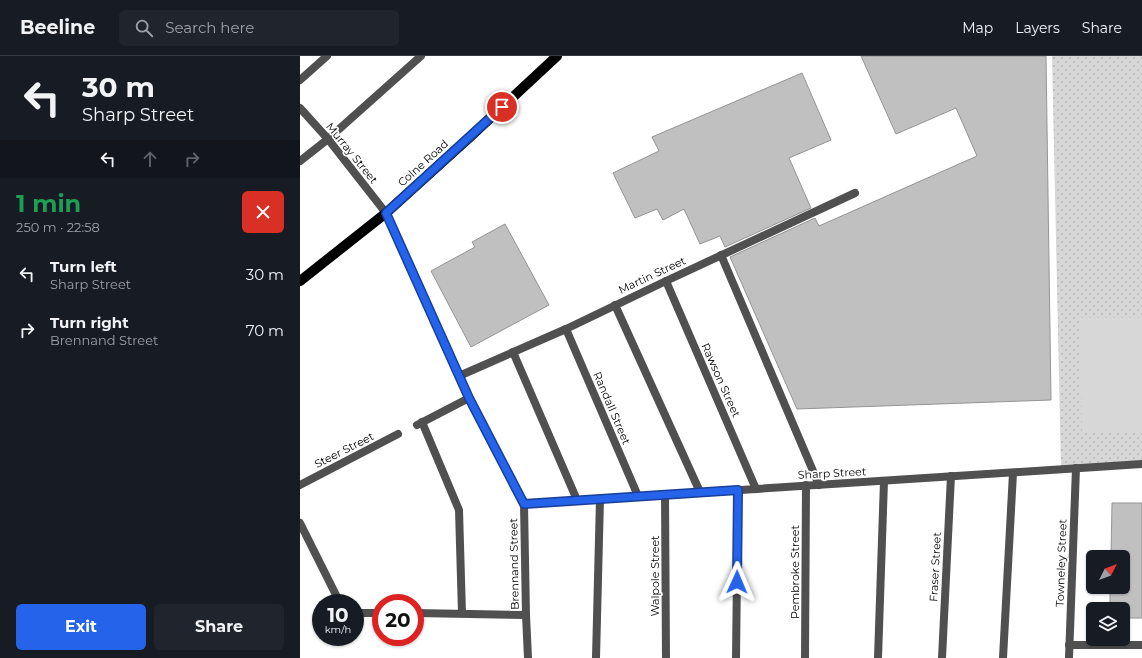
<!DOCTYPE html>
<meta charset="utf-8">
<style>
:root{--surface:#171b24;--page:#20242c;--text:#f1f3f6;--muted:#9ea1a6;--line:#363941;--accent:#2563eb}
body{margin:0;font-family:Montserrat,sans-serif;background:var(--page);color:var(--text);height:100vh;display:flex;flex-direction:column;font-size:15px;white-space:nowrap}
*{box-sizing:border-box;margin:0}
p{font-size:13px;color:var(--muted)}
.icon{flex:none;width:22px;height:22px;fill:none;stroke:currentColor;stroke-width:2;stroke-linecap:round;stroke-linejoin:round}
.map{position:relative;flex:1;overflow:hidden}
.sheet{display:flex;flex-direction:column;background:var(--surface);width:300px}
.sheet>*{flex:none}
.guide{background:#171b24;color:var(--text);overflow:hidden}
.needle{width:26px;rotate:48deg}
.buttons{position:absolute;left:786px;top:494px;display:grid;gap:8px}
.buttons a{display:grid;place-items:center;width:44px;height:44px;border-radius:6px;background:var(--surface);box-shadow:0 1px 3px #0004;font-size:20px}
.speed{position:absolute;left:12px;top:538px;display:flex;gap:8px;font-size:20px;font-weight:700;text-align:center}
.speed>*{display:grid;place-content:center;width:52px;height:52px;border-radius:50%;background:var(--surface);box-shadow:0 1px 3px #0004;line-height:1}
.speed small{font-size:10px;font-weight:400}
.speed .limit{border:6px solid #d22;background:#fff;color:#111}
.pin{position:absolute;display:grid;place-items:center;width:34px;height:34px;color:#fff;margin:-17px;border:2px solid #fff;border-radius:50%;box-shadow:0 1px 4px #0007}
.me{position:absolute;width:44px;margin:-22px;rotate:1deg;stroke-linejoin:round;filter:drop-shadow(0 0 3px #0008)}
.turn{display:flex;align-items:center;gap:14px;height:84px;padding:0 16px;font-size:18px}
.turn .icon{width:52px;height:52px;stroke-width:2.5}
.turn b{display:block;font-size:28px;line-height:34px}
.lanes{display:flex;align-items:center;height:38px;padding:0 16px;background:#0003;justify-content:center;gap:20px;direction:ltr}
.lanes .off{opacity:.35}
.round{display:grid;place-items:center;flex:none;width:42px;height:42px;border-radius:6px;background:var(--page)}
.head{display:flex;align-items:center;justify-content:space-between;height:68px;padding:0 16px}
h1{font-size:24px;font-weight:700;line-height:30px;color:#1e9e55}
.button{display:flex;gap:8px;margin-top:auto;padding:8px 16px}
.button a{flex:1;height:46px;border-radius:6px;background:var(--accent);color:#fff;font-size:16px;font-weight:700;line-height:46px;text-align:center}
.button a+a{background:var(--page);color:var(--text)}
ul{padding:0;list-style:none}
li{display:flex;align-items:center;gap:12px;height:56px;padding:0 16px}
li div{flex:1}
li b{display:block;font-size:15px}
li em{font-style:normal}
header{display:flex;align-items:center;gap:24px;box-sizing:border-box;height:56px;padding:0 20px;background:var(--surface);border-bottom:1px solid var(--line)}
header strong{font-size:19px}
nav{display:flex;gap:22px;margin-inline-start:auto;font-size:14px}
.search{width:280px;height:36px;background:var(--page);display:flex;align-items:center;gap:10px;box-sizing:border-box;padding:0 14px;border-radius:6px;color:var(--muted);font-size:15px}
main{display:flex;flex:1;min-height:0}
.map>svg:first-child{display:block}
.grass{fill:url(#grass-dots)}
.garden{fill:#d7d7d7}
.building{fill:#c0c0c0;stroke:#949494}
.lines{fill:none;stroke-linecap:round;stroke-linejoin:round}
.lane{stroke:#505050;stroke-width:8}
.street{stroke:#505050;stroke-width:8}
.primary{stroke:#000;stroke-width:10}
.route-casing{stroke:#184099;stroke-width:10}
.route{stroke:#2563eb;stroke-width:7}
.labels{text-anchor:middle;stroke-width:3.5;stroke-linejoin:round;paint-order:stroke}
.street-label{font-size:11px;fill:#000;stroke:#fff}
</style>
<header>
<strong>Beeline</strong>
<div class="search"><svg class="icon" aria-label="search" viewBox="0 0 24 24"><circle cx="10" cy="10" r="6"/><path d="M15 15l6 6"/></svg>Search here</div>
<nav><a>Map</a><a>Layers</a><a>Share</a></nav>
</header>
<main>
<section class="sheet">
<div class="guide">
<div class="turn"><svg class="icon" aria-label="left" viewBox="0 0 24 24"><path d="M17 20v-9H6M10 6l-5 5 5 5"/></svg><div><b>30 m</b>Sharp Street</div></div>
<div class="lanes"><svg class="icon" aria-label="left" viewBox="0 0 24 24"><path d="M17 20v-9H6M10 6l-5 5 5 5"/></svg><svg class="icon off" aria-label="ahead" viewBox="0 0 24 24"><path d="M12 20V5M6 11l6-6 6 6"/></svg><svg class="icon off" aria-label="right" viewBox="0 0 24 24"><path d="M7 20v-9h11M14 6l5 5-5 5"/></svg></div>
</div>
<div class="head"><div><h1>1 min</h1><p>250 m · 22:58</p></div><a class="round" style="background:#d93025;color:#fff"><svg class="icon" aria-label="close" viewBox="0 0 24 24"><path d="M6 6l12 12M18 6L6 18"/></svg></a></div>
<ul>
<li><svg class="icon" aria-label="left" viewBox="0 0 24 24"><path d="M17 20v-9H6M10 6l-5 5 5 5"/></svg><div><b>Turn left</b><p>Sharp Street</p></div><em>30 m</em></li>
<li><svg class="icon" aria-label="right" viewBox="0 0 24 24"><path d="M7 20v-9h11M14 6l5 5-5 5"/></svg><div><b>Turn right</b><p>Brennand Street</p></div><em>70 m</em></li>
</ul>
<div class="button"><a>Exit</a><a>Share</a></div>
</section>
<div class="map">
<svg width="842" height="602" viewBox="0 0 842 602">
<defs>
<pattern id="grass-dots" width="8" height="8" patternUnits="userSpaceOnUse"><rect width="8" height="8" fill="#d7d7d7"/><path d="M2 2h.1M6 6h.1" fill="none" stroke="#b7b7b7" stroke-width="1.8" stroke-linecap="round"/></pattern>
</defs>
<rect width="100%" height="100%" fill="#fff"/>
<polygon class="grass" points="752,0 842,0 842,408 761,413"/>
<polygon class="garden" points="780,262 842,262 842,375 782,376"/>
<g class="building">
<polygon points="561,0 746,0 751,344 497,353 430,201 515,162 519,170 677,100 656,52 596,78"/>
<polygon points="502,17 531,84 489,102 511,152 425,191 420,180 400,188 384,153 363,164 357,153 335,162 313,117 359,95 352,81"/>
<polygon points="205,168 249,249 171,291 131,215 175,191 172,186"/>
<polygon points="812,447 842,447 842,562 823,562 823,553 810,553 810,531 823,531 823,501 811,501"/>
</g>
<g class="lines">
<g class="lane">
<polyline points="0,105 28,83 121,0"/>
<polyline points="421,199 519,429"/>
<polyline points="315,249 400,436"/>
<polyline points="213,296 277,444"/>
<polyline points="122,366 159,454 162,557"/>
<polyline points="0,467 40,547"/>
<polyline points="55,557 81,557"/>
<polyline points="115,557 226,559"/>
<polyline points="769,589 842,589"/>
<polyline points="296,602 300,443"/>
<polyline points="436,602 438,434"/>
<polyline points="578,602 584,425"/>
<polyline points="703,602 713,417"/>
</g>
<g class="street">
<polyline points="0,24 27,0"/>
<polyline points="0,52 28,83 86,157 169,342 224,448 226,559 228,602"/>
<polyline points="366,225 456,433"/>
<polyline points="266,273 338,440"/>
<polyline points="159,320 266,273 366,225 555,137"/>
<polyline points="117,369 169,342"/>
<polyline points="0,429 98,378"/>
<polyline points="365,438 366,602"/>
<polyline points="224,448 842,408"/>
<polyline points="505,602 506,429"/>
<polyline points="642,602 651,420"/>
<polyline points="769,602 776,412"/>
</g>
<polyline class="primary" points="0,225 86,157 170,81 257,0"/>
</g>
<g class="lines">
<g class="route-casing">
<polyline id="route" points="202,51 86,157 169,342 224,448 438,434 437,526"/>
</g>
<use href="#route" class="route"/>
</g>
<g class="labels">
<g class="street-label">
<text transform="translate(52 97) rotate(51)" y="4">Murray Street</text>
<text transform="translate(123 107) rotate(-42)" y="4">Colne Road</text>
<text transform="translate(352 219) rotate(-25)" y="4">Martin Street</text>
<text transform="translate(421 324) rotate(66)" y="4">Rawson Street</text>
<text transform="translate(312 352) rotate(67)" y="4">Randall Street</text>
<text transform="translate(44 394) rotate(-27)" y="4">Steer Street</text>
<text transform="translate(532 417) rotate(-3)" y="4">Sharp Street</text>
<text transform="translate(761 507) rotate(-88)" y="4">Towneley Street</text>
<text transform="translate(214 508) rotate(-91)" y="4">Brennand Street</text>
<text transform="translate(635 511) rotate(-87)" y="4">Fraser Street</text>
<text transform="translate(495 516) rotate(-90)" y="4">Pembroke Street</text>
<text transform="translate(355 520) rotate(-90)" y="4">Walpole Street</text>
</g>
</g>
</svg>
<div class="buttons">
<a><svg class="needle" viewBox="-14 -14 28 28"><path d="M0-13l5 13h-10z" fill="#e53935"/><path d="M0 13l5-13h-10z" fill="#9ea1a6"/></svg></a>
<a><svg class="icon" aria-label="layers" viewBox="0 0 24 24"><path d="M12 4l9 5-9 5-9-5zM3 14l9 5 9-5"/></svg></a>
</div>
<div class="speed"><div>10<small>km/h</small></div><div class="limit">20</div></div>
<div class="pin" style="left:202px;top:51px;background:#d93025"><svg class="icon" aria-label="arrive" viewBox="0 0 24 24"><path d="M6 21V4h12l-3 4 3 4H6"/></svg></div>
<svg class="me" style="left:437px;top:526px" viewBox="-20 -20 40 40"><path d="M0-17L14 15 0 8-14 15z" fill="#2563eb" stroke="#fff" stroke-width="4"/></svg>
</div>
</main>
